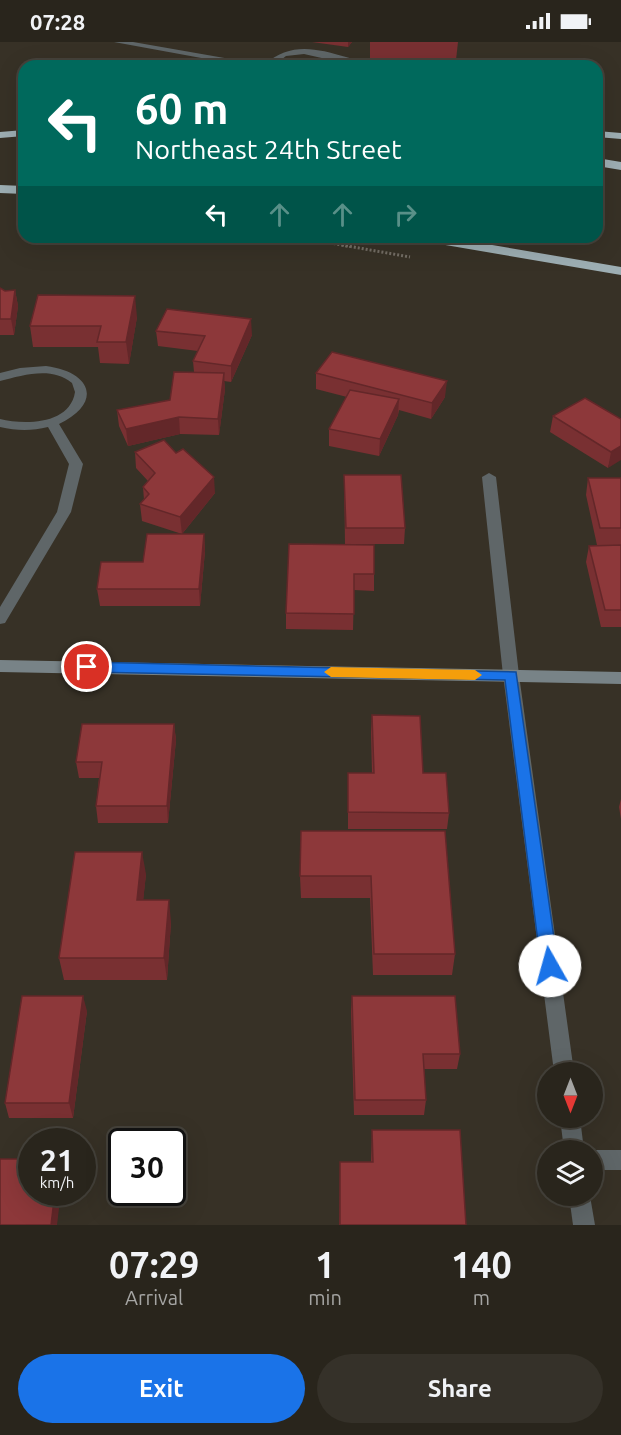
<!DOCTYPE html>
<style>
:root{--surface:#29251c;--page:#353129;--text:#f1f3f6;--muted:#a5a5a3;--line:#45423b;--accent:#1a73e8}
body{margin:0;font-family:Ubuntu,sans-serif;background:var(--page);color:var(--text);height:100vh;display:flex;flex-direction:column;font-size:22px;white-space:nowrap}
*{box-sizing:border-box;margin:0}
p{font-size:20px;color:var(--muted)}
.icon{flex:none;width:33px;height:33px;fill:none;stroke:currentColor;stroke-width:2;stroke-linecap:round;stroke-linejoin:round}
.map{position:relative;height:1183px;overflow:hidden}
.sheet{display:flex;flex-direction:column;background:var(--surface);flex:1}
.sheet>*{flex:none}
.banner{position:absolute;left:18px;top:18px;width:585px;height:183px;border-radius:18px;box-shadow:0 6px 24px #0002,0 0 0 2px var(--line);background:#00695c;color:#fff;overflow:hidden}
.needle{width:39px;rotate:180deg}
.tools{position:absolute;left:537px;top:1020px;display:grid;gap:12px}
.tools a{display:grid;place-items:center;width:66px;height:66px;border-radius:50%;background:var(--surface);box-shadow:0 6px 24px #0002,0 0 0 2px var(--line);font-size:30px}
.speed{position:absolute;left:18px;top:1086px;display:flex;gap:12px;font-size:30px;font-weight:700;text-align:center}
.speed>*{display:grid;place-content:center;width:78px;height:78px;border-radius:50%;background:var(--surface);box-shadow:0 6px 24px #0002,0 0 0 2px var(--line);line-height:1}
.speed small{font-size:15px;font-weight:400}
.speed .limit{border:3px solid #111;border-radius:9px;background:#fff;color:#111}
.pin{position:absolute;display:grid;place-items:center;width:51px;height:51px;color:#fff;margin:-26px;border:3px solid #fff;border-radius:50%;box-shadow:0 2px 6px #0007}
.me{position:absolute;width:66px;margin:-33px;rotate:353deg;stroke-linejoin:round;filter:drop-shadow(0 0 4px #0008)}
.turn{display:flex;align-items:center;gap:21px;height:126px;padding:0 18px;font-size:27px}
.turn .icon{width:78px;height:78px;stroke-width:2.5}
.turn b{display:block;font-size:42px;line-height:51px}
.lanes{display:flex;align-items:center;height:57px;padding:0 18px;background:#0003;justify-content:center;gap:30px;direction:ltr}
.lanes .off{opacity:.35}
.eta{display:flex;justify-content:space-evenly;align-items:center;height:102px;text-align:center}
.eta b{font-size:36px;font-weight:600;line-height:42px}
.primary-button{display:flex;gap:12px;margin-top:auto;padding:12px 18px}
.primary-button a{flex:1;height:69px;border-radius:36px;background:var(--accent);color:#fff;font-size:24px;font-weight:600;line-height:69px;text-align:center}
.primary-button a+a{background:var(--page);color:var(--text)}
.status{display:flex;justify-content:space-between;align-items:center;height:42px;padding:0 30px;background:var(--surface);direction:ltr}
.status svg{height:16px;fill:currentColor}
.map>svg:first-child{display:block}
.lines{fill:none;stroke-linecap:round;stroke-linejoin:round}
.path-far1{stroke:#746e65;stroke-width:2;stroke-dasharray:2 2;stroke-linecap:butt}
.path{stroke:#746e65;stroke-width:3;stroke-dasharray:2 2;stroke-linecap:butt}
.street{fill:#5f6668;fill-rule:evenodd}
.secondary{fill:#788387;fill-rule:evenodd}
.highway{fill:#9daeb3;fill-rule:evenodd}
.wall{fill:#793032}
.shaded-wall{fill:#632729}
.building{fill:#8d383a;stroke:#632729;stroke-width:1.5}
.route{fill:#1a73e8;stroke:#114b97;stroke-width:1.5}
.slow{fill:#f59e0b}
</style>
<div class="status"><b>07:28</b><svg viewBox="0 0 49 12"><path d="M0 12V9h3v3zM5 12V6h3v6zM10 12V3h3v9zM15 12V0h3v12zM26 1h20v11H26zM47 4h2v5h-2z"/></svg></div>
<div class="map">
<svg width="621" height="1183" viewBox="0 0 621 1183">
<rect width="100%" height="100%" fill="#373126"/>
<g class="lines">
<polyline class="path-far1" points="294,195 350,205"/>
<polyline class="path" points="342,203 410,215"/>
<g class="street">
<path d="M114 0H133L264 23C290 0 315 6 346 15 355 18 366 19 373 24H357L304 12 286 14 273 24H245Z"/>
<path d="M46 324C92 330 103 361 59 382L83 422 71 470 5 581 0 582V565L57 470 69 422 48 385C32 389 17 389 0 385V377C24 383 70 383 75 350L72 341C52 324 23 333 0 339V331L20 326Z"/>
<polygon points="489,431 496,435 519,633 574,1030 554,1030 503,633 482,435"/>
<polygon points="560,1076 580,1076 584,1108 564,1108"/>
<polygon points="591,1108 621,1108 621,1128 592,1128 592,1108"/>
<polygon points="569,1154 590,1154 595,1183 573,1183"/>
</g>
<polygon class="secondary" points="0,618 621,630 621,642 0,630"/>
<g class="highway">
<polygon points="24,88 24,94 0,96 0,90"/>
<polygon points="597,89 621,91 621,97 597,95"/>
<polygon points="597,116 621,120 621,128 597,124"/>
<polygon points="0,143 24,144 24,152 0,151"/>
<polygon points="416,195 445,195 621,225 621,233 422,199"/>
</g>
</g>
<g class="wall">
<polygon points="312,0 352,0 348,5"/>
<polygon points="370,0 458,0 456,18 370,19"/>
<polygon points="0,246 5,249 15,248 18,264 14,293 0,293"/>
<polygon points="137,275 129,322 100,321 98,305 33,305 30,284"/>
<polygon points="156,289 252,293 231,340 224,339 225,347 219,393 180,392 128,404 119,384 117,368 170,358 194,330 193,319 198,309 158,304"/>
<polygon points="316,331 445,355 431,377 399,368 398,373 379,414 329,404 329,387 347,355 316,347"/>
<polygon points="553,374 621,377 608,426 550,390"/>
<polygon points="135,410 215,451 182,492 142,479 140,462 144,458 143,445 148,439 136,426"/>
<polygon points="344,433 405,486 404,502 345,502"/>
<polygon points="588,436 621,436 621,503 597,503 586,453"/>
<polygon points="204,492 205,509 200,564 100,564 97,547 143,520"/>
<polygon points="289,502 374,532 374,549 354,548 353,588 286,587 286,571"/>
<polygon points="621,503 621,585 601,585 586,520 589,504"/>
<polygon points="372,673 423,731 449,771 447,787 348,787 348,731 372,731 371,690"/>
<polygon points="174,682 176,698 168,781 98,781 96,764 99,736 79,736 76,720"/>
<polygon points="621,757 621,777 619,765"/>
<polygon points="445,789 455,912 452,933 373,933 370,856 301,856 300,834"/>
<polygon points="146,832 143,858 171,880 167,938 64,938 59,916"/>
<polygon points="352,954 460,1012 457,1027 424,1027 426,1058 424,1073 354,1073 351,969"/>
<polygon points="87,969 73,1076 9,1076 5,1061"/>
<polygon points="372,1088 466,1183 339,1183 340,1120 371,1120"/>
</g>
<g class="shaded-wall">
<polygon points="348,0 352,0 348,5"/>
<polygon points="15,248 18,264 14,293 11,277"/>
<polygon points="135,254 137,275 129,322 126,300"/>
<polygon points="251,277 252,293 231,340 231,324"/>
<polygon points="224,331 225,347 219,393 218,377"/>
<polygon points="447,339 445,355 431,377 432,361"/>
<polygon points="399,357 398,373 379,414 380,397"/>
<polygon points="179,375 180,392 128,404 126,387"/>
<polygon points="621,404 621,418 608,426 611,410"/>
<polygon points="214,435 215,451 182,492 180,475"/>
<polygon points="204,492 205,509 200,564 199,547"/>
<polygon points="174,682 176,698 168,781 167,764"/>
<polygon points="142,810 146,832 141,880 137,858"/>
<polygon points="169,858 171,880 167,938 164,916"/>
<polygon points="83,954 87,969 73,1076 69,1061"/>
<polygon points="55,1150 61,1150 57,1183 51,1183"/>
</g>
<g class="building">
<polygon points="0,246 5,249 15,248 11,277 0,277"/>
<polygon points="38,253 135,254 126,300 97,300 101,284 30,284"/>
<polygon points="167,267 251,277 231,324 193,319 205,294 156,289"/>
<polygon points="332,310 447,339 432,361 316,331"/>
<polygon points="174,330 224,331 218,377 179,375 126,387 117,368 170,358"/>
<polygon points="350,348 399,357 380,397 329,387"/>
<polygon points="585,356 621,377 621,404 611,410 553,374"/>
<polygon points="164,398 176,411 183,407 214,435 180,475 140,462 149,452 143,445 155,431 135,410"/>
<polygon points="344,433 401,433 405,486 346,486"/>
<polygon points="588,436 621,436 621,486 600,486"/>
<polygon points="147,492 204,492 199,547 97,547 101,520 143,520"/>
<polygon points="289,502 374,503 374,532 354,532 354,572 286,571"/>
<polygon points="621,503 621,568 605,568 589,504"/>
<polygon points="372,673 420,674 423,731 446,731 449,771 348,770 348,731 374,731"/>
<polygon points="82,682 174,682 167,764 96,764 102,720 76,720"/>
<polygon points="301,789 445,789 455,912 374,912 371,834 300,834"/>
<polygon points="75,810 142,810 137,858 169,858 164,916 59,916"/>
<polygon points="22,954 83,954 69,1061 5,1061"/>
<polygon points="352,954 455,954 460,1012 423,1012 426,1058 355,1058"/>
<polygon points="372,1088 460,1088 466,1183 340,1183 340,1120 373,1120"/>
<polygon points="0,1117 32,1117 32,1150 55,1150 51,1183 0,1183"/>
</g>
<polygon class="route" points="87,620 516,630 558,924 556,930 550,932 544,930 541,924 505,638 87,630 80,625"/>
<polygon class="slow" points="331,625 475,628 482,633 475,638 331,635 324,630"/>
</svg>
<div class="tools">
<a><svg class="needle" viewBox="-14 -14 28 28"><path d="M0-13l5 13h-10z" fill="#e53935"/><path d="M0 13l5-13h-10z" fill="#a5a5a3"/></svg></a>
<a><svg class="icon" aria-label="layers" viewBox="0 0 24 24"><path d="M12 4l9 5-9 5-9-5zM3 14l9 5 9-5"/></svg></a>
</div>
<div class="speed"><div>21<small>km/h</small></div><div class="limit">30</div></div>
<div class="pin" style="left:87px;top:625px;background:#d93025"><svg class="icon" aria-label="arrive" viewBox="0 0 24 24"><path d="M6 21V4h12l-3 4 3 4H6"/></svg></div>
<svg class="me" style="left:550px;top:924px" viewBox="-20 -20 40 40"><circle r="19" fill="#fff"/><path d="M0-13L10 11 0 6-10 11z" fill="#1a73e8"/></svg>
<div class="banner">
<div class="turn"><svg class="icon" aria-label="left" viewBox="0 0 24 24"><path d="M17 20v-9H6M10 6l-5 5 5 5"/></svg><div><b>60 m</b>Northeast 24th Street</div></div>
<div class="lanes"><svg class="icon" aria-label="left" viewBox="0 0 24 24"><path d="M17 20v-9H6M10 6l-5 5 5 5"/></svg><svg class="icon off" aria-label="ahead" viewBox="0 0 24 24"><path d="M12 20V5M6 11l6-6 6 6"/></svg><svg class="icon off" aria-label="ahead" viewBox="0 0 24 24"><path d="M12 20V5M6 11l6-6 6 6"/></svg><svg class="icon off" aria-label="right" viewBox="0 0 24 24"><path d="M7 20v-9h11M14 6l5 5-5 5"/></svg></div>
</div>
</div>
<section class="sheet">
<div class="eta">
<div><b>07:29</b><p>Arrival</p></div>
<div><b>1</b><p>min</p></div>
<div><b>140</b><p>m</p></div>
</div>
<div class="primary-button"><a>Exit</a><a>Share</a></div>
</section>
